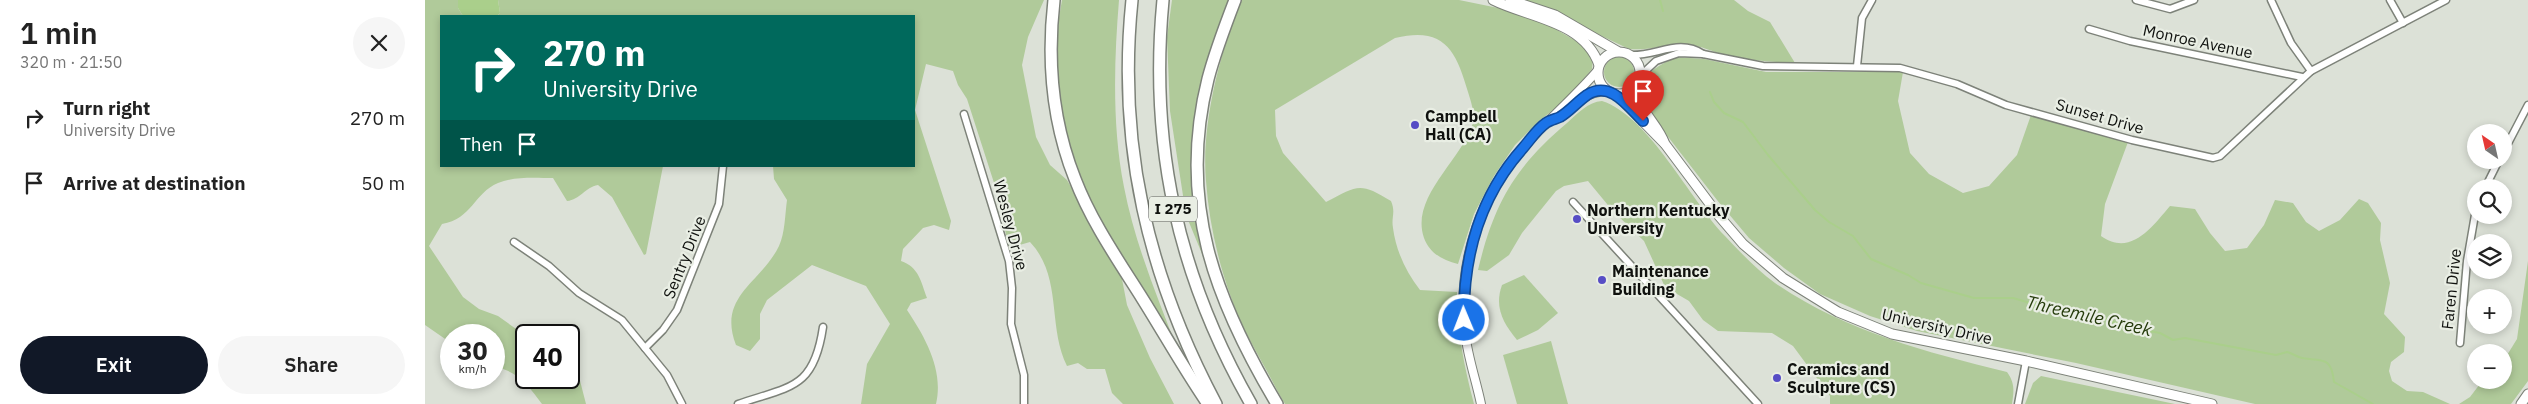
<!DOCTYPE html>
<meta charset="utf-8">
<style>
:root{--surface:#fff;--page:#f6f6f6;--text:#222;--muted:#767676;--accent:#111827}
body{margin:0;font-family:"IBM Plex Sans",sans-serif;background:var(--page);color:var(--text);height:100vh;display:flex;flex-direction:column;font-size:19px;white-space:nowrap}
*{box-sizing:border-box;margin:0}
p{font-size:16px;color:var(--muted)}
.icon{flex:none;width:28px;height:28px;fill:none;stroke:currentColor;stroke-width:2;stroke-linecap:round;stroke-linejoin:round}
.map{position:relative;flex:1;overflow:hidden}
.details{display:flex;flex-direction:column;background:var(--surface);width:425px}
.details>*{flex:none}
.banner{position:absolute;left:15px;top:15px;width:475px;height:152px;border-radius:0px;box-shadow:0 2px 8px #0003;background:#00695c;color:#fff;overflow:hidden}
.needle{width:32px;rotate:326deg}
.buttons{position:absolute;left:2042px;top:124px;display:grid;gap:10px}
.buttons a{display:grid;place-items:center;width:45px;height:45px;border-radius:50%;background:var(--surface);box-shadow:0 2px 8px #0003;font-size:25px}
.speed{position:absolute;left:15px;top:324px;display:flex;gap:10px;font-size:25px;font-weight:700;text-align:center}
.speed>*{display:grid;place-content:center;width:65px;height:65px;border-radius:50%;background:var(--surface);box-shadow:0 2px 8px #0003;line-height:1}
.speed small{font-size:12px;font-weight:400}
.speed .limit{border:2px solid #111;border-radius:8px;background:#fff;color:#111}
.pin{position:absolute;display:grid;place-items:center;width:42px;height:42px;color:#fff;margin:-51px -21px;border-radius:50% 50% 50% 0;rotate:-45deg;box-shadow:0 0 5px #0007}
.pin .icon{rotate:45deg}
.me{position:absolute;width:55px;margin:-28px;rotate:359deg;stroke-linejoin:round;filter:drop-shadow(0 0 4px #0008)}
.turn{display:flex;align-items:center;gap:18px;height:105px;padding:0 20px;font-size:22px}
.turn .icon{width:65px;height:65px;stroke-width:2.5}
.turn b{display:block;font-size:35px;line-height:42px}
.then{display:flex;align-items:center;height:48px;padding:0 20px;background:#0003;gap:10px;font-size:19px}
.round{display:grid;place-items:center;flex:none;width:52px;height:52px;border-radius:26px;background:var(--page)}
.headline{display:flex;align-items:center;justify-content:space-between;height:85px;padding:0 20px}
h1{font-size:30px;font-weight:600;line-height:38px}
.primary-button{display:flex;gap:10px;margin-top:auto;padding:10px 20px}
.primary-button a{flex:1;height:58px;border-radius:30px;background:var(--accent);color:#fff;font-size:20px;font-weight:600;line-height:58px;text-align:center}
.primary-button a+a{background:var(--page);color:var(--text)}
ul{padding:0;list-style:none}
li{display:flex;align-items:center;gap:15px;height:65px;padding:0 20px}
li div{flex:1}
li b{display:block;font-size:19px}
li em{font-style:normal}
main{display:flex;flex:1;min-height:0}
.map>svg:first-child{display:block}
.green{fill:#b0ca9a}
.water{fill:#aacf8b}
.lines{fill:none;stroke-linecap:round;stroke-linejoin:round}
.stream{stroke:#aacf8b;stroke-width:2}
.minor-casing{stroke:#7d8279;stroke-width:9}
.tertiary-casing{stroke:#7d8279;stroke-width:10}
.secondary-casing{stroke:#7d8279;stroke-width:11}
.motorway-casing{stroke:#7d8279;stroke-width:14}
.minor{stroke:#fff;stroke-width:6}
.tertiary{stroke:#fff;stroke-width:8}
.secondary{stroke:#fff;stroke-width:9}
.motorway{stroke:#fff;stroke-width:11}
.route-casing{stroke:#114b97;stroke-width:12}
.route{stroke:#1a73e8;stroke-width:9}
.poi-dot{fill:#574dc5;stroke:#e9eee4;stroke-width:2}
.labels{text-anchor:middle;stroke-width:4.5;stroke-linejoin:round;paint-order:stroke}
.shield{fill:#e9eee4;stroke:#50534e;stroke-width:1}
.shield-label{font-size:15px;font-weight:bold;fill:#0f110e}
.street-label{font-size:16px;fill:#0f110e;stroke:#e9eee4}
.poi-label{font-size:16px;font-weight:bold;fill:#0f110e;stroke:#e9eee4;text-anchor:start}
.water-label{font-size:18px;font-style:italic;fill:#263c0c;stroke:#e9eee4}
</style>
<main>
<section class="details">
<div class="headline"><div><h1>1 min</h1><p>320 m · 21:50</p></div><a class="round"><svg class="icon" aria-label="close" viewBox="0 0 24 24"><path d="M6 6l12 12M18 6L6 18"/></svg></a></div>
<ul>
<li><svg class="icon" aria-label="right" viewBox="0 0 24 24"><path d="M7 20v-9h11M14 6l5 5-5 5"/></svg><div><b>Turn right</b><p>University Drive</p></div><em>270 m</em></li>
<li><svg class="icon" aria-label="arrive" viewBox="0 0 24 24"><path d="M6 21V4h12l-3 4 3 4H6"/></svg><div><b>Arrive at destination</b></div><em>50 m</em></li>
</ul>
<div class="primary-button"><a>Exit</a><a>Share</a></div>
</section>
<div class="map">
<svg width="2103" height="404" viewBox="0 0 2103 404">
<rect width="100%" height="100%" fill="#dce1d7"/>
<g class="green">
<path d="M0 0H33V8L38 16H16V166H238L221 254 219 255 187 197 173 185C160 187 155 200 142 201L128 178C111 178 90 176 73 183 49 193 47 219 17 224L4 246 38 297 54 309 73 316 101 336V378H144V368L153 373 161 404H117C104 386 92 370 69 367V335H26V343L0 325Z"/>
<path d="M73 0H619L603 37 597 65 611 137 625 165 642 180 696 274 702 305 725 358 749 404H698L687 393 680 369H662L653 363 642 366C622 326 638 277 605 242L584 248 571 189 542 99 533 85 528 71 501 64 490 110 526 221 524 230 509 225 498 228 478 249 476 261C494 267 496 282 502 298L486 303 482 310C500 337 519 370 511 404H436L442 364 465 324 441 286 387 265 342 300 335 314V339L325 351 311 345C292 296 336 283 354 246 360 233 360 214 362 200L349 179 348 166H489V16H72L75 13Z"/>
<path d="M637 0H694C689 61 687 126 699 187 710 244 733 299 754 353 686 240 610 141 637 0Z"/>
<path d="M747 0H803C794 30 783 61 776 92 764 148 767 211 782 266L761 215 745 111 742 37Z"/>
<path d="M817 0H1034L1088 11 1115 20 1163 48 1168 58 1167 69 1142 99 1114 121 1090 145 1069 176 1049 214 1033 264C1018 260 1005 254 999 238 985 198 1035 161 1047 126 1051 115 1046 102 1043 92 1031 50 1019 26 970 38L850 110 851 136 858 153 901 202C932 186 934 181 966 201 971 213 966 217 968 228 971 251 981 272 995 290L1032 292C1032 331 1039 366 1049 404H860L853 392C838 362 818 332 807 300 793 262 784 222 781 181 776 126 795 50 817 0Z"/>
<path d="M1101 0H1309L1323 11 1345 22 1370 63C1346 62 1323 60 1300 55 1288 52 1275 45 1262 45 1242 43 1224 51 1204 49Z"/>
<path d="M1250 57 1279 59 1341 72H1478L1473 101 1485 153 1504 174 1538 193 1564 186 1592 155 1606 115 1703 142 1680 204 1676 236C1706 257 1727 227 1745 206L1770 209 1785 233 1800 251 1822 248 1839 225 1850 200 1868 203 1881 222 1894 231 1915 220 1934 199 1943 203 1956 223 1955 240 1965 283 1959 314 1980 337 1979 352 1966 362 1964 371 1967 381 1982 391 1998 392 2025 404H1830L1651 363 1492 331 1445 316 1395 294 1359 268 1324 238 1292 200 1220 107C1212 75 1225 71 1250 57Z"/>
<circle cx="1194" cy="72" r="15"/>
<path d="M1177 101C1224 116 1265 200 1300 236 1315 252 1332 270 1350 283 1420 331 1500 352 1582 372 1590 383 1589 391 1587 404H1405V396L1368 346 1347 333 1293 331 1278 320 1264 301 1240 287 1219 241 1187 210 1163 181 1139 186 1131 191 1097 233 1084 255 1062 271 1053 270C1069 203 1090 167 1142 123 1153 113 1163 102 1177 101Z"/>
<polygon points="2103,261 2103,381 2086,404 2034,404 2045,397 2058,380 2079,380 2079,360 2092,339"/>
<path d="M1099 275 1133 313 1113 330 1092 340C1078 323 1069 307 1077 285Z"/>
<polygon points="1126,341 1143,404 1092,404 1078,355"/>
<polygon points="1616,376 1750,404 1600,404 1608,383"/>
</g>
<polygon class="water" points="33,0 73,0 75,13 72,16 38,16 33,8"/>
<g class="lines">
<g class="stream">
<polyline points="1235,0 1238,11"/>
<path d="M1285 92 1289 102 1299 113 1318 122 1343 155 1390 210 1404 222 1428 236 1446 259 1483 275 1496 283 1549 298H1588L1619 307 1637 306 1653 316H1674L1698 326 1735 333 1748 340 1760 338 1851 355 1862 352C1867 353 1872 357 1877 358 1897 362 1906 355 1909 382L1948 404"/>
</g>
<g class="minor-casing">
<g id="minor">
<polyline points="1711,0 1745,9 1769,0"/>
<polyline points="1846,0 1866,43 1886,71"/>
<polyline points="1965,0 1978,23"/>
<polyline points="1664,29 1705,41 1877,77"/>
<path d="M1206 55C1232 56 1254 38 1278 54"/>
<polyline points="1432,66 1437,18 1447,0"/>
<polyline points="1215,76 1231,61 1254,53 1278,54 1338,66 1475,68 1532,84 1581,105 1707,140 1788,158 1795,156 1886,71 2021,0"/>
<polyline points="539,114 584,261 587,288 586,324 599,375 599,404"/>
<polyline points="2079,151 2103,105"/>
<polyline points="2060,188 2074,160"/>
<polyline points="1148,202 1333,404"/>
<polyline points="89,242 124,266 154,293 197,320 242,375 257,404"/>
<polyline points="2035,343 2042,261 2051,209"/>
<polyline points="220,348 238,330 252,310 294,204 298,166"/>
<path d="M313 404C366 386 389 389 398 327"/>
<polyline points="1593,404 1601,361"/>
</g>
</g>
<g class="tertiary-casing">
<g id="tertiary">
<path d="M1123 122C1144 112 1160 88 1185 92"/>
<path d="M1056 404C1051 380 1043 358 1040 333 1032 269 1052 201 1094 152 1119 123 1148 99 1173 70"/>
</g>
</g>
<g class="secondary-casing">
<g id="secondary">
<path d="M1068 0C1104 18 1159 21 1174 65"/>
<polyline points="1085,0 1130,15 1192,51"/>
<circle cx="1194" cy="73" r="21"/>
<path d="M1213 83C1211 111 1231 120 1240 144L1294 216 1318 244 1358 278 1413 312 1467 334 1601 361 1787 404"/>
<polyline points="1191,94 1239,143"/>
<polyline points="2096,404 2103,394"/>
</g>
</g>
<g class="motorway-casing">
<g id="motorway">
<path d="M629 0C622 61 627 121 650 179 666 221 693 260 717 298 739 333 759 369 783 404"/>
<path d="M707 0C692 145 723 276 791 404"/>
<path d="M738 0C724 146 753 276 826 404"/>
<path d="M810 0C800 26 790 52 783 79 752 202 790 300 852 404"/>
</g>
</g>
<use href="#minor" class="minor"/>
<use href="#tertiary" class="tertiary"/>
<use href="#secondary" class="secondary"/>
<use href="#motorway" class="motorway"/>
</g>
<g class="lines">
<g class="route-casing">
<path id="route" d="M1039 320C1038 257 1055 196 1098 148 1105 140 1112 129 1121 123 1125 120 1131 119 1135 117 1145 111 1152 102 1162 95 1185 80 1203 106 1218 121"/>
</g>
<use href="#route" class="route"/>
</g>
<g class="poi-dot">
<circle cx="990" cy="125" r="5"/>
<circle cx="1152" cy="219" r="5"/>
<circle cx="1177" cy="280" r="5"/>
<circle cx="1352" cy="378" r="5"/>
</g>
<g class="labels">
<rect class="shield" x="724" y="196.5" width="48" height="25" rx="4"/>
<g class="shield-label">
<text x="748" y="214">I 275</text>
</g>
<g class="street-label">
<text transform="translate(1773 41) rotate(12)" y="6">Monroe Avenue</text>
<text transform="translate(1675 116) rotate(16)" y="6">Sunset Drive</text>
<text transform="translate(586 225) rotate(75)" y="6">Wesley Drive</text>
<text transform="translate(259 257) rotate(-68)" y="6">Sentry Drive</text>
<text transform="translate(2026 289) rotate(-84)" y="6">Faren Drive</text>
<text transform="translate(1512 326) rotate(13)" y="6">University Drive</text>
</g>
<g class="poi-label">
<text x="1000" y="122">Campbell<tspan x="1000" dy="18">Hall (CA)</tspan></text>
<text x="1162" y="216">Northern Kentucky<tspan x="1162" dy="18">University</tspan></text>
<text x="1187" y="277">Maintenance<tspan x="1187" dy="18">Building</tspan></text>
<text x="1362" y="375">Ceramics and<tspan x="1362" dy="18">Sculpture (CS)</tspan></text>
</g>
<g class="water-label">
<text transform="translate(1664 316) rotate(13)" y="6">Threemile Creek</text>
</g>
</g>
</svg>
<div class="buttons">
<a><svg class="needle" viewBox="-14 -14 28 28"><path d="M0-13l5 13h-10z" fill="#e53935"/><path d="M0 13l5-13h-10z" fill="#767676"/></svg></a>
<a><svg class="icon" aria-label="search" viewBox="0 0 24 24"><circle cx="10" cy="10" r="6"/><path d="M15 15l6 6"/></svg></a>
<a><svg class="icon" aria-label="layers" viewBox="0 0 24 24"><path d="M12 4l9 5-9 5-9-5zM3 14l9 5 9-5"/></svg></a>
<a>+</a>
<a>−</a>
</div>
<div class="speed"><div>30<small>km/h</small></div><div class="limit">40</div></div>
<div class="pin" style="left:1218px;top:121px;background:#d93025"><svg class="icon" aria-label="arrive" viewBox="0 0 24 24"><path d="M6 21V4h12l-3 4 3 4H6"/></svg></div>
<svg class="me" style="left:1039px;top:320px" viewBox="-20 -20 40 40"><circle r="17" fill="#1a73e8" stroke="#fff" stroke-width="3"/><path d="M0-11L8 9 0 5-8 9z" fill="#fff"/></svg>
<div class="banner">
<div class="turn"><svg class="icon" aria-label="right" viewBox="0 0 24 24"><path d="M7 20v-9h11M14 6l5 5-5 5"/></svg><div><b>270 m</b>University Drive</div></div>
<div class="then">Then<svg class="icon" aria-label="arrive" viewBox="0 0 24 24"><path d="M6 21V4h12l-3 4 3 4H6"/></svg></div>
</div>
</div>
</main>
